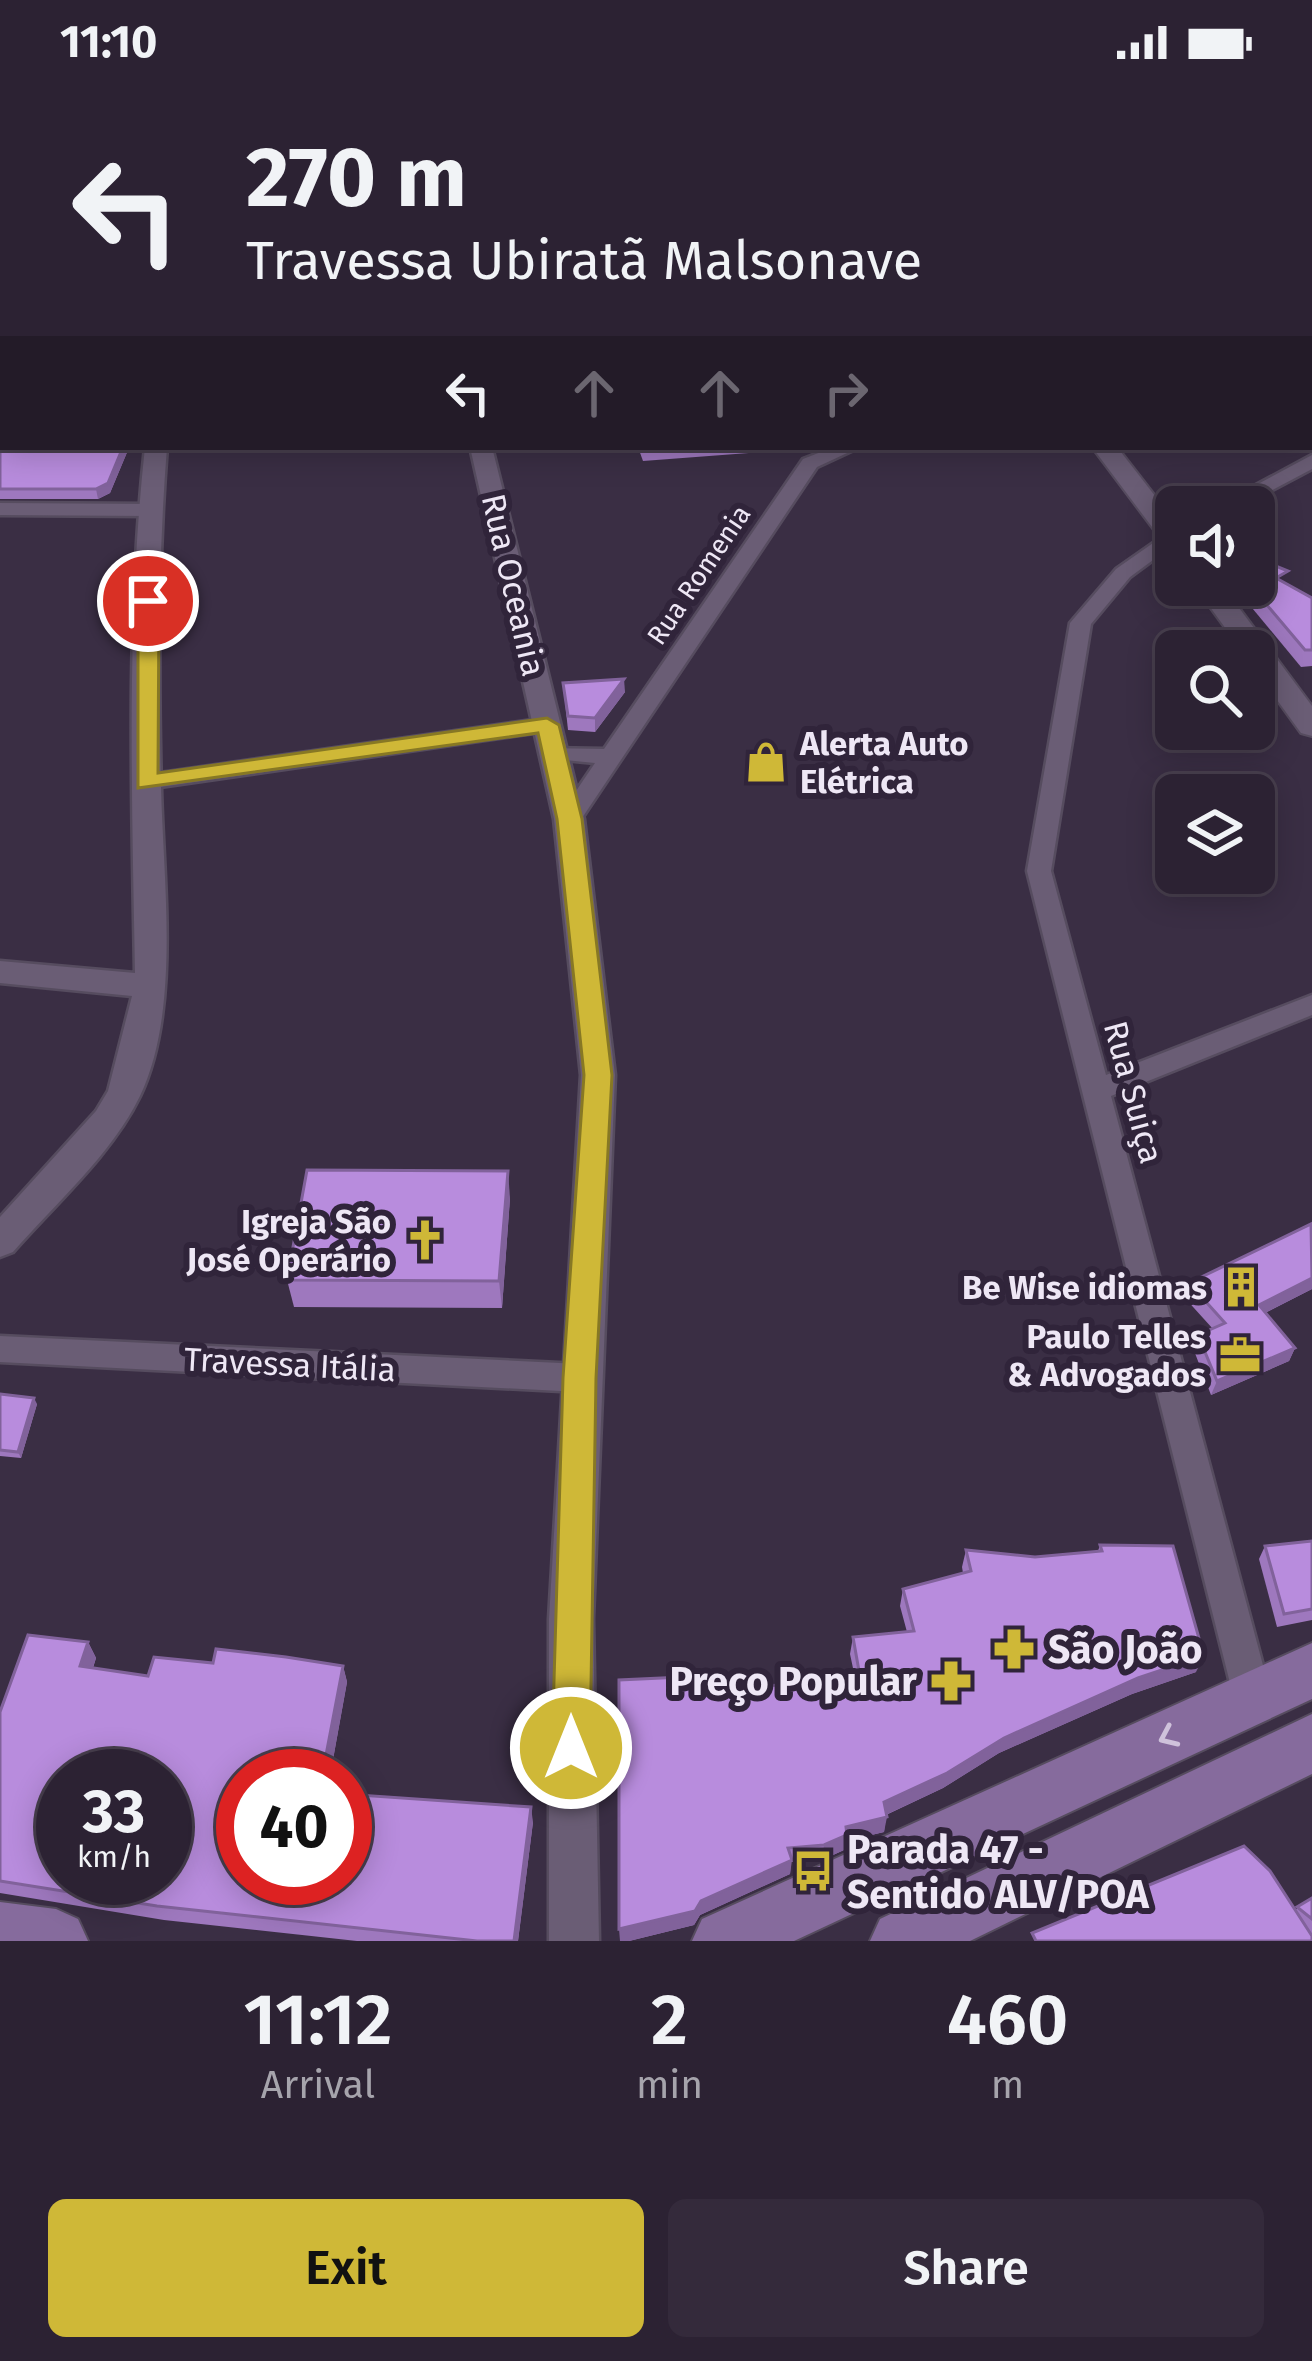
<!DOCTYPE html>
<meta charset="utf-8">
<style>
:root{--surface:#2c2233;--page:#342a3b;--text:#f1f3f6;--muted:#a6a4ac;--line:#483f4e;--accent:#cfb837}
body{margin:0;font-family:"Fira Sans",sans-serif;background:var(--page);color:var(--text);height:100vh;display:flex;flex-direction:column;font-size:45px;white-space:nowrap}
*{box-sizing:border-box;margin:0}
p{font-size:39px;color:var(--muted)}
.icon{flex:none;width:66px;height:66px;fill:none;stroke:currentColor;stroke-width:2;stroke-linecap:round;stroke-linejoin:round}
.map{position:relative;height:1857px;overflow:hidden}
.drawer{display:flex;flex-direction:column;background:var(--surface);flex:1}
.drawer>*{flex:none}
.guide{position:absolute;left:0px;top:0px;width:1314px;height:366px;box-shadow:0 6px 30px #0003,0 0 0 3px var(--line);background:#2c2233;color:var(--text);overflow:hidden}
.fabs{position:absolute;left:1155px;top:402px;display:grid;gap:24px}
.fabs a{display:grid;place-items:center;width:120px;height:120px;border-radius:18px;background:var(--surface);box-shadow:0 6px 30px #0003,0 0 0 3px var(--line);font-size:60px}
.speed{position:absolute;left:36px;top:1665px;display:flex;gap:24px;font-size:60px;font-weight:700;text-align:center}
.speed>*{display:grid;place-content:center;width:156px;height:156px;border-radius:50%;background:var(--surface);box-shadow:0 6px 30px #0003,0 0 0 3px var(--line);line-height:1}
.speed small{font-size:30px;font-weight:400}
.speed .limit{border:18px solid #d22;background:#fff;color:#111}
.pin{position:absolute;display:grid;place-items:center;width:102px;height:102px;color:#fff;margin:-51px;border:6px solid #fff;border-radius:50%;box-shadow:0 3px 12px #0007}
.me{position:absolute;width:132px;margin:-66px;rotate:0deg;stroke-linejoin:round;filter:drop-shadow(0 0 9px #0008)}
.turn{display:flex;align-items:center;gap:42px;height:252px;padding:0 48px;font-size:54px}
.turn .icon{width:156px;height:156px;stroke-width:2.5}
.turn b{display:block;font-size:84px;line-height:102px}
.lanes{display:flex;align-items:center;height:114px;padding:0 48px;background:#0003;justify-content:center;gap:60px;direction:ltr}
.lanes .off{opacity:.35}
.eta{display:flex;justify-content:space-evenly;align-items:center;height:204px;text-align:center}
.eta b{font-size:72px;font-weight:600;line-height:84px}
.cta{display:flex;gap:24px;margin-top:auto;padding:24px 48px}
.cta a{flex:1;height:138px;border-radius:18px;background:var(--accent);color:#111;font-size:48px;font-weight:600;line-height:138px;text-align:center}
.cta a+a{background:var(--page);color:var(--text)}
.status{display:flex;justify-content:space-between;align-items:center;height:84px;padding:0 60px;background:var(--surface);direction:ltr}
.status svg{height:33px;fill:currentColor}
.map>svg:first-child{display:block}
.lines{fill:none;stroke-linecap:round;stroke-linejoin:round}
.service-casing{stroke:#564c5f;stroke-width:10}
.minor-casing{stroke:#564c5f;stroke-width:5}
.tertiary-casing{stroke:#564c5f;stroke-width:5}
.secondary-casing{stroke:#564c5f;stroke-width:4}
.primary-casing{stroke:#564c5f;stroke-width:4}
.service{stroke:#6a5d75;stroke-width:8}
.minor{fill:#6a5d75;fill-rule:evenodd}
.tertiary{fill:#6a5d75;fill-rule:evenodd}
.secondary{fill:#6a5d75;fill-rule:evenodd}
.primary{fill:#866b9d;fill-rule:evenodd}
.wall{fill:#9e78be}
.shaded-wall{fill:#81629b}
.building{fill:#b88cdd;stroke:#81629b;stroke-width:3;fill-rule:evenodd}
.oneway{stroke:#cfc2db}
.route{fill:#cfb837;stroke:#877824;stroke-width:3}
.labels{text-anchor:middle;stroke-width:12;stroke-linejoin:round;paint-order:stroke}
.far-street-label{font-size:27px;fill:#eee7f5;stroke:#30243a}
.street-label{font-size:33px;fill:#eee7f5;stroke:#30243a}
.poi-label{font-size:33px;font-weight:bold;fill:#eee7f5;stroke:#30243a;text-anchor:end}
.near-poi-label{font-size:39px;font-weight:bold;fill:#eee7f5;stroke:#30243a;text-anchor:start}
</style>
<div class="status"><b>11:10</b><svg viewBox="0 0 49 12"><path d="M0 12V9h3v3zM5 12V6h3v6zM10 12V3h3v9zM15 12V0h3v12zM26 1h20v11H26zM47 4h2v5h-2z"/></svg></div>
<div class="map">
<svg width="1312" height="1857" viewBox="0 0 1312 1857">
<rect width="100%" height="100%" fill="#3a2e44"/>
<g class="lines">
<g class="service-casing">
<polyline id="service" points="232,3 256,0"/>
</g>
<g class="minor-casing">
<g id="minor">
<polygon points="616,0 630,0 631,3 617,3"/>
<polygon points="1053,0 1072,0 1075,3 1056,3"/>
<polygon points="1312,154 1312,164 1311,165 1311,155"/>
<rect x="0" y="210" width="3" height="10"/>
<polygon points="834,363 860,363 817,383 578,740 560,740 557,735 595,679 545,674 541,669 545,664 604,665 803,375"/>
<polygon points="1312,371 1312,385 1240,423 1215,423"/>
<polygon points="0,419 150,420 160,426 150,432 0,431"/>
<polygon points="1176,443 1176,459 1130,493 1091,540 1051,787 1106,991 1312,911 1312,931 1111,1012 1272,1615 1266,1628 1253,1633 1240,1628 1234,1615 1027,787 1070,539 1116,485"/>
<polygon points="547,634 558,641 555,646 146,705 134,698 146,691"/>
<polygon points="0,1252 580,1280 591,1284 596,1294 591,1304 580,1308 0,1278"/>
</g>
</g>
<g class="tertiary-casing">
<g id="tertiary">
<polygon points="395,0 411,0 412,3 396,3"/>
<polygon points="828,0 844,0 846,3 830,3"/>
<path d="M145 363H167C158 475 158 590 161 703 163 796 181 926 140 1012 112 1070 55 1120 13 1168L0 1173V1133L96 1027 108 1007 132 912 0 899V877L135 889C132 714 126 537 145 363Z"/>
<polygon points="470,363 492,363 584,735 615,991 593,1535 599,1857 549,1857 549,1535 581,991 554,735"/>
</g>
</g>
<g class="secondary-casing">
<g id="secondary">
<polygon points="1304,0 1312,0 1312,8 1311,3 1302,3"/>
<polygon points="1092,363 1117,363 1176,439 1176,465 1167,463"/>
<polygon points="1194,501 1222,501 1312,622 1312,652 1301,649 1254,584 1254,567 1242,567"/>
</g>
</g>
<g class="primary-casing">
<g id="primary">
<polygon points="1312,1559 1312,1615 794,1857 692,1857 702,1835"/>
<polygon points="1312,1630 1312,1690 970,1857 870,1857 880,1835"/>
<polygon points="0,1818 56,1825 78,1835 88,1857 0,1857"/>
</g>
</g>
<use href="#service" class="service"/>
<use href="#minor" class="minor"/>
<use href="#tertiary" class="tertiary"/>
<use href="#secondary" class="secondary"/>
<use href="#primary" class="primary"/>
</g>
<g class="wall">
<polygon points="0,265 3,363 127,363 128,366 110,409 98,415 0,415"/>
<polygon points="638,363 763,363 762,368 643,377"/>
<polygon points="1284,499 1312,514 1312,582 1301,583 1233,501"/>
<polygon points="563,599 625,608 595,648 568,646"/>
<polygon points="510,1114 502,1224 294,1223 287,1196"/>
<polygon points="1189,1199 1312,1205 1265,1229 1295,1264 1289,1277 1211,1311 1193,1264 1198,1251 1213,1245 1184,1213"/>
<polygon points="0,1310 37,1320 21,1374 0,1372"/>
<polygon points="1312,1457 1312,1536 1277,1543 1259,1475 1265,1462"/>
<polygon points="1100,1461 1196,1588 1132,1610 999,1669 943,1704 886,1731 884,1748 846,1757 844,1766 822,1776 791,1778 790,1790 700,1831 694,1841 629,1857 620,1857 857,1603 850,1570 853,1553 907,1548 900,1522 903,1505 963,1489 962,1483 966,1466 1035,1473 1098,1467"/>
<polygon points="88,1558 96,1574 93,1584 148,1592 213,1579 343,1582 347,1598 330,1692 243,1692 243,1794 533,1738 518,1857 357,1857 164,1836 0,1809 0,1628"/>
<polygon points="1312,1814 1312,1851 1295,1826"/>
</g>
<g class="shaded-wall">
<polygon points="123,363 127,363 128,366 110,409 98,415 96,405"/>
<polygon points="624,595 625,608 595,648 595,634"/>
<polygon points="508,1087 510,1114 502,1224 499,1197"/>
<polygon points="1312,1194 1312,1205 1253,1235 1259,1221"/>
<polygon points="1295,1264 1289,1277 1211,1311 1217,1297"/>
<polygon points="34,1314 37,1320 21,1374 18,1368"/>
<polygon points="88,1558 96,1574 88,1598 80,1582"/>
<polygon points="1204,1572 1196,1588 1132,1610 999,1669 943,1704 881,1733 884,1718 1004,1654 1138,1594"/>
<polygon points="343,1582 347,1598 330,1692 322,1692"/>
<polygon points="531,1723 533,1738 518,1857 514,1857"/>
<polygon points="887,1733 884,1748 846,1757 844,1766 822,1776 824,1761 846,1743"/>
<polygon points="792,1776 790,1790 700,1831 694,1841 629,1857 620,1857 619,1845 701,1817"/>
</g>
<g class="building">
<polygon points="0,0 226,0 229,3 3,3 3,16 0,15"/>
<polygon points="256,0 375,0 376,3 229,3"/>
<polygon points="0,32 3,33 3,72 0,72"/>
<polygon points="1312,63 1312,123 1311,122"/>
<polygon points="0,86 3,86 3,197 0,154"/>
<polygon points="0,265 3,273 3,363 123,363 108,399 96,405 0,405"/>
<polygon points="1256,474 1288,487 1276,494 1312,514 1312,566 1305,566 1250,501 1254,501 1254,476"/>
<polygon points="624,595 595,634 568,632 563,599"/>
<polygon points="307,1086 508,1087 499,1197 287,1196"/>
<polygon points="1311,1140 1312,1194 1259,1221 1295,1264 1217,1297 1198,1251 1225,1239 1189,1199"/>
<polygon points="0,1310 34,1314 18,1368 0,1366"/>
<polygon points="1312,1457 1312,1525 1284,1530 1265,1462"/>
<polygon points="1100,1461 1173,1462 1204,1572 1138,1594 1004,1654 947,1689 884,1718 887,1733 846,1743 847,1751 824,1761 788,1764 792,1776 701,1817 695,1827 619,1845 619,1596 683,1593 730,1600 862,1604 853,1553 914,1547 903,1505 971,1487 966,1466 1035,1473 1102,1467"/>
<path d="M28 1551 88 1558 80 1582 148 1592 154 1573 213 1579 216 1565 286 1573 343 1582 322 1692H243V1794H345V1710L531 1723 514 1857H477L157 1822 0 1797V1628ZM63 1692H165V1794H63Z"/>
<polygon points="1244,1762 1270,1787 1312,1852 1312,1857 1036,1857 1032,1849"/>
<polygon points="1312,1814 1312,1835 1297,1823"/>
</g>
<defs><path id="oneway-chevron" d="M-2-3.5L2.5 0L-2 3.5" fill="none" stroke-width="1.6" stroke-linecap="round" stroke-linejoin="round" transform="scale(3)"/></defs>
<use class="oneway" href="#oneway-chevron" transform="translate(1168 1653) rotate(156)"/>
<polygon class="route" points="148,511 159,517 158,689 547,634 559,641 582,735 612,991 596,1294 590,1664 585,1677 571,1683 558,1677 552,1664 563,1294 584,991 557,735 538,649 138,704 138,517"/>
<defs>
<g id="shop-bare" transform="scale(3.24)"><path d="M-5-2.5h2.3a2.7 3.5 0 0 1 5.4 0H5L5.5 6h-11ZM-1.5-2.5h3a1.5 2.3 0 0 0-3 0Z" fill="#cfb837" stroke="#30243a" stroke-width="2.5" paint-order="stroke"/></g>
<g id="church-bare" transform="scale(3.24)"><path d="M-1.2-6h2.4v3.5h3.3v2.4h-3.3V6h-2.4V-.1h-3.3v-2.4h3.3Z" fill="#cfb837" stroke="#30243a" stroke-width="2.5" paint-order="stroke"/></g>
<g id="building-bare" transform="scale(3.24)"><path d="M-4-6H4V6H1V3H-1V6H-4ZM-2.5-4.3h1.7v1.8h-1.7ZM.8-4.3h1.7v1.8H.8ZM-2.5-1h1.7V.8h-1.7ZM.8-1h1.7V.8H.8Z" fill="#cfb837" stroke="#30243a" stroke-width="2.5" paint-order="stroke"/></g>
<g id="office-bare" transform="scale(3.24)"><path d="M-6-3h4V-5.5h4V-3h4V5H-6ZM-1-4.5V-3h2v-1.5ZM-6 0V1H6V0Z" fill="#cfb837" stroke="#30243a" stroke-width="2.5" paint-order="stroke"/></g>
<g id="pharmacy-bare" transform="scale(3.24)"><path d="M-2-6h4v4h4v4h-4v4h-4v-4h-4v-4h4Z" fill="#cfb837" stroke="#30243a" stroke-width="2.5" paint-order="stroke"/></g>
<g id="bus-bare" transform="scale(3.24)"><path d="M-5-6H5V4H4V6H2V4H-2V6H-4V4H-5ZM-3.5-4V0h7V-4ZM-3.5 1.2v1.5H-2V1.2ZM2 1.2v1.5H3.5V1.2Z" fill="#cfb837" stroke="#30243a" stroke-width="2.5" paint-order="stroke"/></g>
</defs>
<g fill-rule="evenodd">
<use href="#shop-bare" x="766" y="678"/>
<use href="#church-bare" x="425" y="1156"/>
<use href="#building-bare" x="1241" y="1203"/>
<use href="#office-bare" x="1240" y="1271"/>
<use href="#pharmacy-bare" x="1014" y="1565"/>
<use href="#pharmacy-bare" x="951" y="1597"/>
<use href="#bus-bare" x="813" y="1787"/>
</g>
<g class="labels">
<g class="far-street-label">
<text transform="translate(699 491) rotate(-56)" y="9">Rua Romenia</text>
</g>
<g class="street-label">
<text transform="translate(514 501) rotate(77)" y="12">Rua Oceania</text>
<text transform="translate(1134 1008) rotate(75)" y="12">Rua Suiça</text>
<text transform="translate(290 1280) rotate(3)" y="12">Travessa Itália</text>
</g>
<g class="poi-label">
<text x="800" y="671" text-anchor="start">Alerta Auto<tspan x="800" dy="38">Elétrica</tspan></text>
<text x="391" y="1149">Igreja São<tspan x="391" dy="38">José Operário</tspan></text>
<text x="1207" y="1215">Be Wise idiomas</text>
<text x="1206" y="1264">Paulo Telles<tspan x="1206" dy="38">&amp; Advogados</tspan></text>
</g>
<g class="near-poi-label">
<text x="1048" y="1579">São João</text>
<text x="917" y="1611" text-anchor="end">Preço Popular</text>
<text x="847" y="1779">Parada 47 -<tspan x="847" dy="45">Sentido ALV/POA</tspan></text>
</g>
</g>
</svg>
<div class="fabs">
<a><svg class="icon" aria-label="sound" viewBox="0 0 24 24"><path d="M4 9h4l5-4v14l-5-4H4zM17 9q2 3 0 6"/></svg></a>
<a><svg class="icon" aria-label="search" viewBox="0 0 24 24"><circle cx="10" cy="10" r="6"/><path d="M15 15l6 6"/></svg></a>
<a><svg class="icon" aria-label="layers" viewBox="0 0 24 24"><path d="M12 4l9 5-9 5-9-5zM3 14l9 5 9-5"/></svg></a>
</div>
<div class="speed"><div>33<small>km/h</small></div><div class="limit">40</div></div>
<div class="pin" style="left:148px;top:517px;background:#d93025"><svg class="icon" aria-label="arrive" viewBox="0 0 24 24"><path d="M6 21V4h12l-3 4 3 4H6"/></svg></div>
<svg class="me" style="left:571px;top:1664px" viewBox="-20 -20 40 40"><circle r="17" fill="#cfb837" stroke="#fff" stroke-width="3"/><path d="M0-11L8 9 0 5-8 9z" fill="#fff"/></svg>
<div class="guide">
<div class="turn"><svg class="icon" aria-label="left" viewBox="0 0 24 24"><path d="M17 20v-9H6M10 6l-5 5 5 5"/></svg><div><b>270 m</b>Travessa Ubiratã Malsonave</div></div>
<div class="lanes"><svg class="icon" aria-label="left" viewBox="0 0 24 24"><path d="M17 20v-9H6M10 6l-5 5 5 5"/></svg><svg class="icon off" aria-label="ahead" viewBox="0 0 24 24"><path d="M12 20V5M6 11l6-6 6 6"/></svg><svg class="icon off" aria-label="ahead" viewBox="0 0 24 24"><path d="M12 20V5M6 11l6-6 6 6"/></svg><svg class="icon off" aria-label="right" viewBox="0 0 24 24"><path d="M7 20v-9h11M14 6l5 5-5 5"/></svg></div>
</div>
</div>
<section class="drawer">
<div class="eta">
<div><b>11:12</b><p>Arrival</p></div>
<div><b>2</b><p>min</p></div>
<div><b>460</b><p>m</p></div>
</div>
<div class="cta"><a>Exit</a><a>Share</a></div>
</section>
